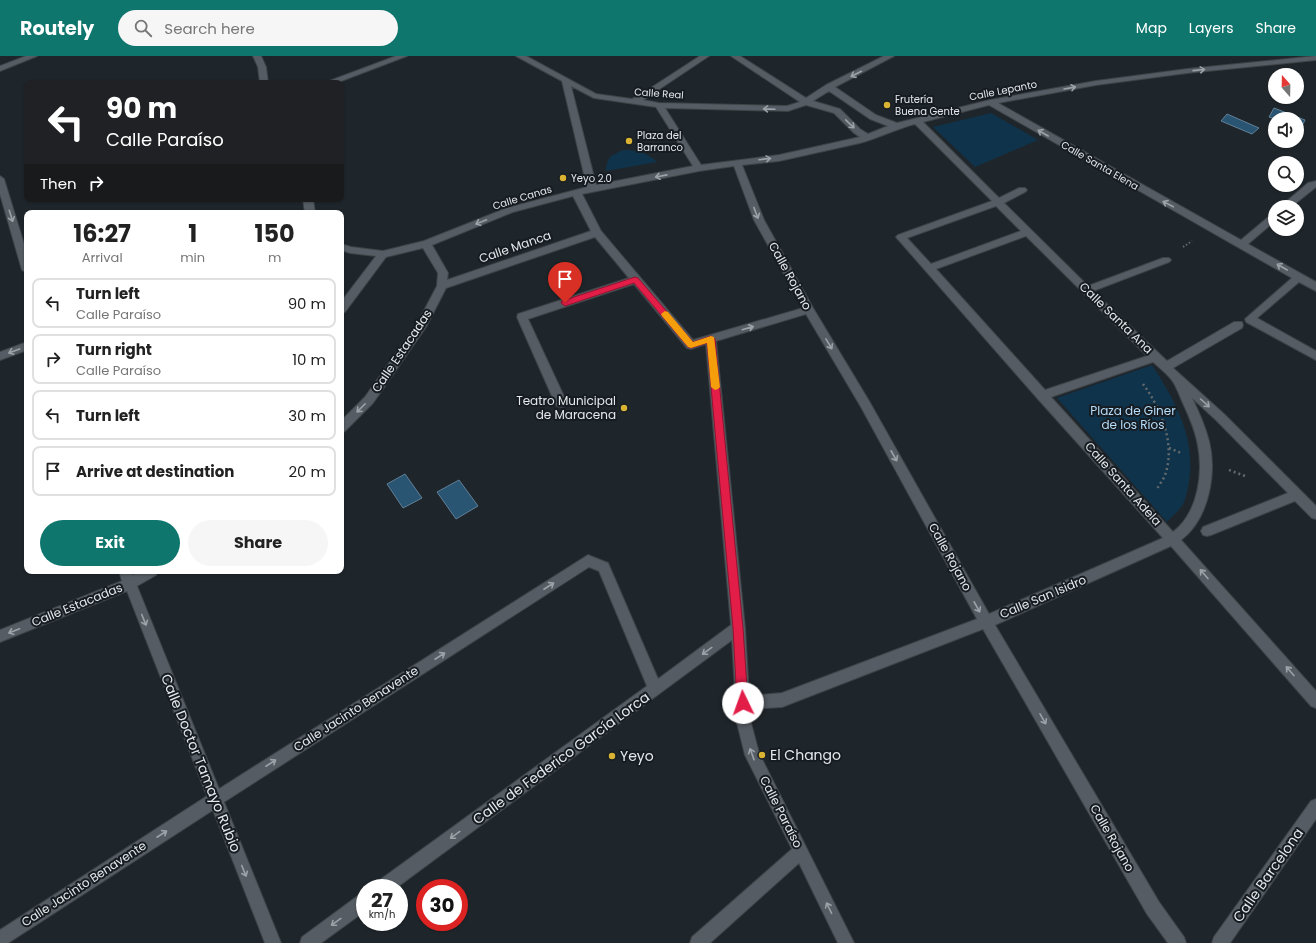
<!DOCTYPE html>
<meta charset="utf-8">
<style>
:root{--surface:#fff;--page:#f6f6f6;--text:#222;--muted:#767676;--line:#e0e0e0;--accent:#0f766e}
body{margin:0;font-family:Poppins,sans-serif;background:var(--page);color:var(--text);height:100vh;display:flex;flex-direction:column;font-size:15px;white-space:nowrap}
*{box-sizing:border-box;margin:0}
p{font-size:13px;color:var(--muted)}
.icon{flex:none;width:22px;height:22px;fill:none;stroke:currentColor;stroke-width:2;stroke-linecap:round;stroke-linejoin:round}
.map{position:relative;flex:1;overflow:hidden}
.drawer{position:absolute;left:24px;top:154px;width:320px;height:364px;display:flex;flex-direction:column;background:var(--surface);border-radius:8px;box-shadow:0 1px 3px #0004}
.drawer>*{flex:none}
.top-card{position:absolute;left:24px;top:24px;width:320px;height:122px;border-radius:8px;box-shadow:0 1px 3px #0004;background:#202124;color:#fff;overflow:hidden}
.needle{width:26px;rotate:340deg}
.controls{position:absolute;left:1268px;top:12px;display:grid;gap:8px}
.controls a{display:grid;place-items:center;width:36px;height:36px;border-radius:50%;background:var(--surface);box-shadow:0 1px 3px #0004;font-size:20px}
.speed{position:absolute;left:356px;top:823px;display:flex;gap:8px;font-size:20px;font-weight:700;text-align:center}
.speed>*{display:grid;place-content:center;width:52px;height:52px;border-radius:50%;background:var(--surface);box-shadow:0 1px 3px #0004;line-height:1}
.speed small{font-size:10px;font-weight:400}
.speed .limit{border:6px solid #d22;background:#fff;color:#111}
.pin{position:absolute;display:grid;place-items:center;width:34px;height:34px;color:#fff;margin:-41px -17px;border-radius:50% 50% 50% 0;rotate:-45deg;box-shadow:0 0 4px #0007}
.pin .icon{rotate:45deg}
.me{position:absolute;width:44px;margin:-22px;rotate:357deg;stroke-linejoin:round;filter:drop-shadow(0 0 3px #0008)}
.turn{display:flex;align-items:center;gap:14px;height:84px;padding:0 16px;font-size:18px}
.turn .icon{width:52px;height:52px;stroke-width:2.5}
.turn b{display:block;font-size:28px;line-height:34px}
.then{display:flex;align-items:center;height:38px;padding:0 16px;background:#0003;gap:8px;font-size:15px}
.eta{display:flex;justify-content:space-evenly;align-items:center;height:68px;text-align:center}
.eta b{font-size:24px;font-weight:700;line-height:28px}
.button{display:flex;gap:8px;margin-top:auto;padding:8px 16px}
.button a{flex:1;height:46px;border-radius:24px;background:var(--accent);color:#fff;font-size:16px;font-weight:700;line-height:46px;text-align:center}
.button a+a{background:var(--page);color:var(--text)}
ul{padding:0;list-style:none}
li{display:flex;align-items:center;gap:12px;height:50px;margin:0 8px 6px;padding:0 8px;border:2px solid var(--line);border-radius:8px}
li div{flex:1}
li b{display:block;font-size:15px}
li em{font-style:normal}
header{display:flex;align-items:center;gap:24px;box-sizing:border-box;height:56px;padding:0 20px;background:var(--accent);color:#fff}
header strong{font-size:19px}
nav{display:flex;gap:22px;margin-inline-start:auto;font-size:14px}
.search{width:280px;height:36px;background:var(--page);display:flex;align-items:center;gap:10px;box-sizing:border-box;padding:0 14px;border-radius:22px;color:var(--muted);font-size:15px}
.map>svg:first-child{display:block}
.green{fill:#0f334a}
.water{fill:#295472;stroke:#618097}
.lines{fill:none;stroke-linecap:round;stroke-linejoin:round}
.minor-casing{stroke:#3d4347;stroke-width:2}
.path-far1{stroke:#636a6e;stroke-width:2;stroke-dasharray:1.5 2;stroke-linecap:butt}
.path{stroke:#636a6e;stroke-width:2.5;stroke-dasharray:2 3;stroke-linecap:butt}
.minor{fill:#555c63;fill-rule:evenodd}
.oneway{stroke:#9ca2a8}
.route{fill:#e11d48;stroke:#92132f}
.slow{fill:#f59e0b}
.poi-dot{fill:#dab333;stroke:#161c21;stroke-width:1.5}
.labels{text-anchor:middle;stroke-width:4;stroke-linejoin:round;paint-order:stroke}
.far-street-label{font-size:10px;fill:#e3e8ec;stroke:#161c21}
.far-poi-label{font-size:10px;fill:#e3e8ec;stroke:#161c21;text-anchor:start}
.street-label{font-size:12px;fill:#e3e8ec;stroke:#161c21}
.poi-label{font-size:12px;fill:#e3e8ec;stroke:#161c21;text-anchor:end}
.park-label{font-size:12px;fill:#b5ddfb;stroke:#161c21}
.near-poi-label{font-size:14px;fill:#e3e8ec;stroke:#161c21;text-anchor:start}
.near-street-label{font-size:14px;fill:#e3e8ec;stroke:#161c21}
</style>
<header>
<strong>Routely</strong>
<div class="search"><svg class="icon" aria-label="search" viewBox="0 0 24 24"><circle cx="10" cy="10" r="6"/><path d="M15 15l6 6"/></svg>Search here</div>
<nav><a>Map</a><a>Layers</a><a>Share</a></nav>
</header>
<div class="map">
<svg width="1316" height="887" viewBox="0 0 1316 887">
<rect width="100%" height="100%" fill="#1f262b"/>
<g class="green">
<polygon points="991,57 1038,84 975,111 933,71"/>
<path d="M623 94C637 94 646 96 657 106L606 115C607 101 610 100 623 94Z"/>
<path d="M1152 309C1174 343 1193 376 1190 417 1189 427 1187 442 1182 450 1178 456 1171 461 1167 466L1057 342Z"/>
</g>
<g class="water">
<polygon points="1274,52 1305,64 1301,72 1297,71 1297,63 1275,63 1269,61"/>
<polygon points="1227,58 1259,72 1252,78 1221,65"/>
<polygon points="405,418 422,442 403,452 387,428"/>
<polygon points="459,424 478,450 456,463 437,436"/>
</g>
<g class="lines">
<g class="minor-casing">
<g id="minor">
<polygon points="26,0 37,0 0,15 0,10"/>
<polygon points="253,0 261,0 266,11 268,27 260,27 258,11"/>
<polygon points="396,0 407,0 336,27 324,27"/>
<path d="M516 0H526L596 38 632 43 640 39 700 0H709L643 44 659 47 787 50 800 46 731 0H740L806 42 826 29 884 0H894L835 31 876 59 897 67 990 44 1096 25 1187 13 1316 0V4L1187 17 1096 29 998 47 1241 184 1272 158 1275 157V165L1248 188 1316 226V235L1299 226 1257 262 1316 295V304L1246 266 1245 263 1292 222 989 49 923 66 999 142 1019 132H1025L1027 134 1025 136 1004 147 1088 230 1163 202H1169L1171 204 1169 206 1093 235 1167 305 1234 266H1242L1243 269 1242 272 1173 312 1224 358 1316 450V463L1312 462 1295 445 1211 479 1207 480 1203 479 1201 475 1203 471 1288 437 1216 364 1192 342C1199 356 1205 370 1209 385 1217 417 1209 463 1181 484L1316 635V652L1311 650 1171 490 995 569 1159 846 1184 881 1186 887H1168L1147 858 983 573 782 651 750 653 751 667 759 697 854 887H838L799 807 710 887H690L692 881 792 793 745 699 737 667 732 584 396 832H375L377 826 647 630 599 515 589 511 224 746 281 887H265L213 754 8 887H0V874L207 740 127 535 0 586V574L122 525 119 515H131L133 519 140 515H158L156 519 137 530 219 733 588 499 608 507 658 623 731 569 706 288 691 293 687 292 634 228 528 263 567 347 565 350 561 351 557 350 555 347 517 261 518 258 629 222 595 181 446 232 426 271 373 347 345 375 341 377V365L365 341 418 266 437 230 438 217 423 192 386 201 345 256 341 257V246L376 200 350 197 341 194V188L351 191 383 195 424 185 507 152 587 131 562 25ZM571 30 594 42 656 51 693 110 596 129ZM829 35 870 63 888 70 868 78 860 73 840 53 813 45ZM806 49 834 57 854 77 860 81 779 99 701 109 665 52 788 55ZM915 68 992 145 898 179 896 181 1038 343 1163 482 989 558 869 345 813 252 764 164 742 109 779 105 860 87C878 82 896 73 915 68ZM734 110 754 164 803 252 693 284 601 175 582 138 699 115ZM573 140 591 175 447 224 448 217 432 189 513 156ZM996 150 1021 175 931 208 907 182ZM1026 180 1147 300 1045 334 936 213ZM806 258 861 351 977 563 782 637 749 640 745 572 716 285ZM1153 306C1159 311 1166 317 1171 323 1176 329 1179 338 1182 345 1188 358 1194 371 1197 385 1204 415 1199 456 1173 476L1051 341Z"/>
<polygon points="0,120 4,123 27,198 27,217 22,214 0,138"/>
<polygon points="1316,125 1316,131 1291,151 1280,151 1308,127"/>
<polygon points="303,143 313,143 315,157 305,157"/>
<polygon points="27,286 27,294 0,304 0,296"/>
<polygon points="1316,743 1316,763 1230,887 1212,887 1214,881 1311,745"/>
<polygon points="365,837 365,855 321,887 300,887 302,881 359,839"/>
</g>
</g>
<polyline class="path-far1" points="1183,191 1192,185"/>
<g class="path">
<path d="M1143 328C1161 352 1176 389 1165 419 1163 424 1159 429 1157 433"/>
<polyline points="1169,392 1181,397"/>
<polyline points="1229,414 1245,420"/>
</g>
<use href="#minor" class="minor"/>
</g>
<defs><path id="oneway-shaft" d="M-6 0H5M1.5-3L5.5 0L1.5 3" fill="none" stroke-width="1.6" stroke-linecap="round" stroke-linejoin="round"/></defs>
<g class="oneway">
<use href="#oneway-shaft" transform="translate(1199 14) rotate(-6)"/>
<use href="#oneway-shaft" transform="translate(856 18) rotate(153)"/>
<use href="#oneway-shaft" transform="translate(1070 32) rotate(-10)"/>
<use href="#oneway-shaft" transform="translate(769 53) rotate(-178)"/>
<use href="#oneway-shaft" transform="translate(850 68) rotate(44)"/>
<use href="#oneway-shaft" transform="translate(1043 77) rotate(-150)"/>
<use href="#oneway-shaft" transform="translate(765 103) rotate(-7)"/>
<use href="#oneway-shaft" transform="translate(661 120) rotate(169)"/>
<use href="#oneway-shaft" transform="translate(1168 148) rotate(-152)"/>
<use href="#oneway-shaft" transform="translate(756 157) rotate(69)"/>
<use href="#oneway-shaft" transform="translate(11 160) rotate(73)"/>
<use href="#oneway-shaft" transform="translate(481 166) rotate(158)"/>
<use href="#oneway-shaft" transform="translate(1282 211) rotate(-150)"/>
<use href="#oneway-shaft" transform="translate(748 272) rotate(-16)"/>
<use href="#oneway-shaft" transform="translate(829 288) rotate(59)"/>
<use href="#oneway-shaft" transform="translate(14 295) rotate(160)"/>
<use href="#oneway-shaft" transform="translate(1205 347) rotate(42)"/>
<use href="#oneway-shaft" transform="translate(361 352) rotate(135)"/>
<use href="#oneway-shaft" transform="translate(894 400) rotate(61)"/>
<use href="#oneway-shaft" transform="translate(1204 518) rotate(-131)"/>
<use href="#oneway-shaft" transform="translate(549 530) rotate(-33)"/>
<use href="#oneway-shaft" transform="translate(977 551) rotate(61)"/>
<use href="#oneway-shaft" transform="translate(144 564) rotate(68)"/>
<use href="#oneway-shaft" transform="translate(14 575) rotate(159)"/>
<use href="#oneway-shaft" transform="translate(707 595) rotate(144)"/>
<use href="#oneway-shaft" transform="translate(440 600) rotate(-33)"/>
<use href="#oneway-shaft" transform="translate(1290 615) rotate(-131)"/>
<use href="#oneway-shaft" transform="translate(1043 663) rotate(60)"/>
<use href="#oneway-shaft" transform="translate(752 698) rotate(-110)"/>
<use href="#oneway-shaft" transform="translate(271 707) rotate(-33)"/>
<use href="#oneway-shaft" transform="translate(162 778) rotate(-33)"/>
<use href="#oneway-shaft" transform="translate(455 779) rotate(144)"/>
<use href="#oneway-shaft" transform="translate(244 815) rotate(68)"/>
<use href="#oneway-shaft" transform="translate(829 852) rotate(-116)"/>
<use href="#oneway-shaft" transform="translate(336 866) rotate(144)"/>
</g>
<polygon class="route" points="635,221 638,222 693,286 711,280 715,283 743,572 748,647 746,650 743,652 739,650 737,647 733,572 707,287 691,292 688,291 634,227 565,250 561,247 562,245"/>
<polygon class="slow" points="665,255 668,256 693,286 711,280 714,281 720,331 718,333 715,334 711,331 707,287 691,292 688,291 662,260 661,258"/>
<g class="poi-dot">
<circle cx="887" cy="49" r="4"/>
<circle cx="629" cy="85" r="4"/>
<circle cx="563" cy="122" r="4"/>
<circle cx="624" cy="352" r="4"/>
<circle cx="762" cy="699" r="4"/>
<circle cx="612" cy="700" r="4"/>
</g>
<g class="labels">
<g class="far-street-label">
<text transform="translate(1003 34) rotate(-11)" y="4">Calle Lepanto</text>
<text transform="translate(659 37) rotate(4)" y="4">Calle Real</text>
<text transform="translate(1100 109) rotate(30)" y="4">Calle Santa Elena</text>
<text transform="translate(522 141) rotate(-17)" y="4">Calle Canas</text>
</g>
<g class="far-poi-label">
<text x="895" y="47">Frutería<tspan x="895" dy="12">Buena Gente</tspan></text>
<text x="637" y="83">Plaza del<tspan x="637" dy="12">Barranco</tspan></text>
<text x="571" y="126">Yeyo 2.0</text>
</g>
<g class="street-label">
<text transform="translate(515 191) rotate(-19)" y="4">Calle Manca</text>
<text transform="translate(790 220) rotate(61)" y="4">Calle Rojano</text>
<text transform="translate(1116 262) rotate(44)" y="4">Calle Santa Ana</text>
<text transform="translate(402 295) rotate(-56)" y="4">Calle Estacadas</text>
<text transform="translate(1123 428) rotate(48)" y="4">Calle Santa Adela</text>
<text transform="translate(950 501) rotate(61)" y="4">Calle Rojano</text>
<text transform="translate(1043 541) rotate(-23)" y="4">Calle San Isidro</text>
<text transform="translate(77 549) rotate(-22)" y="4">Calle Estacadas</text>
<text transform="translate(356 653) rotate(-33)" y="4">Calle Jacinto Benavente</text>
<text transform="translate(781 756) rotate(63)" y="4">Calle Paraíso</text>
<text transform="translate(1112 782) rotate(60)" y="4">Calle Rojano</text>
<text transform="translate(84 828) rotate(-33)" y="4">Calle Jacinto Benavente</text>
</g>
<g class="poi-label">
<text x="616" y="349">Teatro Municipal<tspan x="616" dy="14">de Maracena</tspan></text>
</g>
<g class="park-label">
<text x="1133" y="359">Plaza de Giner<tspan x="1133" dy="14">de los Ríos</tspan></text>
</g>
<g class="near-poi-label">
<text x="770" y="704">El Chango</text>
<text x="620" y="705">Yeyo</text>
</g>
<g class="near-street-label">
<text transform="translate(561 702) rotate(-36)" y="5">Calle de Federico García Lorca</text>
<text transform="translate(201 707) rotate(68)" y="5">Calle Doctor Tamayo Rubio</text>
<text transform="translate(1268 819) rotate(-55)" y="5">Calle Barcelona</text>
</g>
</g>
</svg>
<div class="controls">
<a><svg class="needle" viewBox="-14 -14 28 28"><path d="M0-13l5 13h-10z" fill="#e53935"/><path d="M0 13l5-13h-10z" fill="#767676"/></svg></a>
<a><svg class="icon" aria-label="sound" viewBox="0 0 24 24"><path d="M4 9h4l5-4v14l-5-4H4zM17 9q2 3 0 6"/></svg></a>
<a><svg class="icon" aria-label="search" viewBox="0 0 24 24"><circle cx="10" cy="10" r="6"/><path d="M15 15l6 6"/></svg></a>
<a><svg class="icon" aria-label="layers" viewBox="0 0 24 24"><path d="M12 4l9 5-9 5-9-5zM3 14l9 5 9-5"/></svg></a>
</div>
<div class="speed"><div>27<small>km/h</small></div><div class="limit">30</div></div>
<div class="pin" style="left:565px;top:247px;background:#d93025"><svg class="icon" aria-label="arrive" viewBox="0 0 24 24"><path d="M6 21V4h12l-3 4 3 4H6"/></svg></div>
<svg class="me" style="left:743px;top:647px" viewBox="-20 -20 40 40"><circle r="19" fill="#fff"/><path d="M0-13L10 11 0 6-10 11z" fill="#e11d48"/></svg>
<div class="top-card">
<div class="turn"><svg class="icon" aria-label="left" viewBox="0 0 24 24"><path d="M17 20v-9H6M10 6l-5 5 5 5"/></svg><div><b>90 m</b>Calle Paraíso</div></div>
<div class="then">Then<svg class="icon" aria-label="right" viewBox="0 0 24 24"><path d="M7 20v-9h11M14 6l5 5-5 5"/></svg></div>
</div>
<section class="drawer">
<div class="eta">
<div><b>16:27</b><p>Arrival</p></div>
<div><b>1</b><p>min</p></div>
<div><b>150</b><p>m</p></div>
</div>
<ul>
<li><svg class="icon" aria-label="left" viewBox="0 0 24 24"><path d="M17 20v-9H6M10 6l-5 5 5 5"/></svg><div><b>Turn left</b><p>Calle Paraíso</p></div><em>90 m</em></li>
<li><svg class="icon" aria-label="right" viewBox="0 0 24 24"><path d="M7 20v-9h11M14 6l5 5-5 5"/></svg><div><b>Turn right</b><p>Calle Paraíso</p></div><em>10 m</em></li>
<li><svg class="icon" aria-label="left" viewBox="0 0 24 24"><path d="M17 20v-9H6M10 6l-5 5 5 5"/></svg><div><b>Turn left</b></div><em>30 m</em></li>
<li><svg class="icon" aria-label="arrive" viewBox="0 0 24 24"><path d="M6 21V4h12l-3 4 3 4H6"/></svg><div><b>Arrive at destination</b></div><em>20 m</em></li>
</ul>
<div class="button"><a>Exit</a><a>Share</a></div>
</section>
</div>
